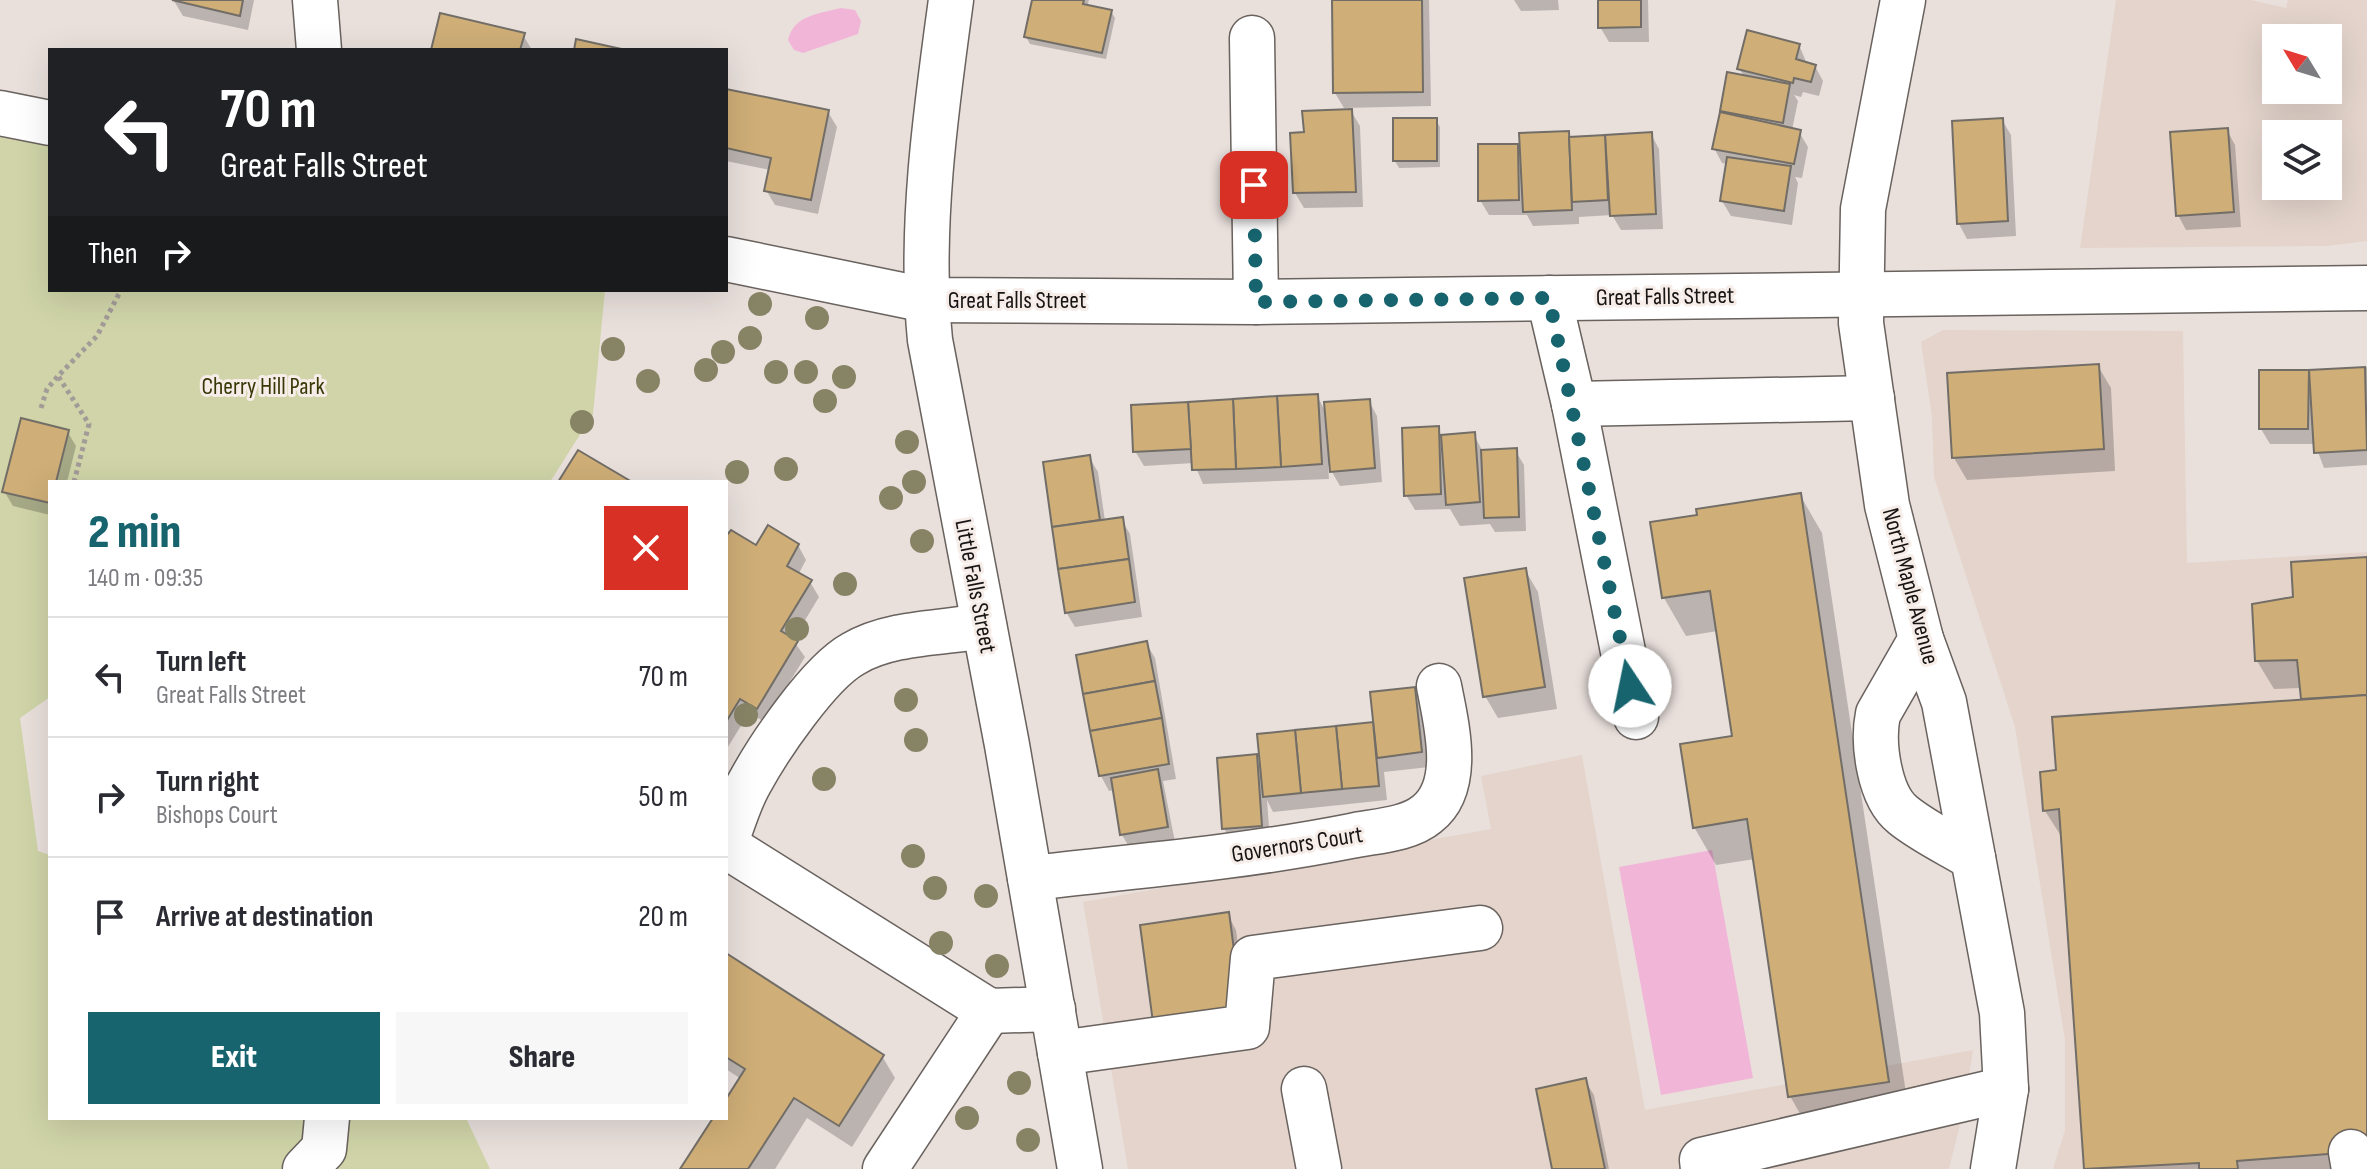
<!DOCTYPE html>
<meta charset="utf-8">
<style>
:root{--surface:#fff;--page:#f7f7f7;--text:#2b2b33;--muted:#7c7c81;--line:#e1e1e2;--accent:#17646e}
body{margin:0;font-family:"Sofia Sans Condensed",sans-serif;background:var(--page);color:var(--text);height:100vh;display:flex;flex-direction:column;font-size:30px;white-space:nowrap}
*{box-sizing:border-box;margin:0}
p{font-size:26px;color:var(--muted)}
.icon{flex:none;width:44px;height:44px;fill:none;stroke:currentColor;stroke-width:2;stroke-linecap:round;stroke-linejoin:round}
.map{position:relative;flex:1;overflow:hidden}
.panel{position:absolute;left:48px;top:480px;width:680px;height:640px;display:flex;flex-direction:column;background:var(--surface);border-radius:0px;box-shadow:0 8px 32px #0002}
.panel>*{flex:none}
.banner{position:absolute;left:48px;top:48px;width:680px;height:244px;border-radius:0px;box-shadow:0 8px 32px #0002;background:#202124;color:#fff;overflow:hidden}
.needle{width:52px;rotate:308deg}
.buttons{position:absolute;left:2262px;top:24px;display:grid;gap:16px}
.buttons a{display:grid;place-items:center;width:80px;height:80px;border-radius:0px;background:var(--surface);box-shadow:0 8px 32px #0002;font-size:40px}
.pin{position:absolute;display:grid;place-items:center;width:68px;height:68px;color:#fff;margin:-34px;border-radius:16px;box-shadow:0 4px 12px #0006}
.me{position:absolute;width:88px;margin:-44px;rotate:349deg;stroke-linejoin:round;filter:drop-shadow(0 0 6px #0008)}
.turn{display:flex;align-items:center;gap:28px;height:168px;padding:0 40px;font-size:36px}
.turn .icon{width:104px;height:104px;stroke-width:2.5}
.turn b{display:block;font-size:56px;line-height:68px}
.then{display:flex;align-items:center;height:76px;padding:0 40px;background:#0003;gap:16px;font-size:30px}
.round{display:grid;place-items:center;flex:none;width:84px;height:84px;border-radius:0px;background:var(--page)}
.overview{display:flex;align-items:center;justify-content:space-between;height:136px;padding:0 40px}
h1{font-size:48px;font-weight:800;line-height:60px;color:var(--accent)}
.primary-button{display:flex;gap:16px;margin-top:auto;padding:16px 40px}
.primary-button a{flex:1;height:92px;border-radius:0px;background:var(--accent);color:#fff;font-size:32px;font-weight:800;line-height:92px;text-align:center}
.primary-button a+a{background:var(--page);color:var(--text)}
ul{padding:0;list-style:none}
li{display:flex;align-items:center;gap:24px;height:120px;padding:0 40px;border-top:2px solid var(--line)}
li div{flex:1}
li b{display:block;font-size:30px}
li em{font-style:normal}
.map>svg:first-child{display:block}
.built{fill:#e4d4cc;fill-rule:evenodd}
.green{fill:#d0d4a8}
.water{fill:#f1b5d7}
.shadow{fill:#0003}
.building{fill:#cfae77;stroke:#726e67;stroke-width:2}
.lines{fill:none;stroke-linecap:round;stroke-linejoin:round}
.minor-casing{stroke:#69625e;stroke-width:47}
.major-casing{stroke:#69625e;stroke-width:47}
.path{stroke:#a29b98;stroke-width:5;stroke-dasharray:4 4;stroke-linecap:butt}
.minor{stroke:#fff;stroke-width:44}
.major{stroke:#fff;stroke-width:44}
.tree{fill:#878466}
.route{stroke:#17646e;stroke-width:14;stroke-dasharray:0 25.2}
.labels{text-anchor:middle;stroke-width:6;stroke-linejoin:round;paint-order:stroke}
.street-label{font-size:24px;fill:#171413;stroke:#f6ede9}
.park-label{font-size:24px;fill:#363806;stroke:#f6ede9}
</style>
<div class="map">
<svg width="2367" height="1169" viewBox="0 0 2367 1169">
<rect width="100%" height="100%" fill="#e9e0dc"/>
<g class="built">
<path d="M2116 0H2251L2286 8 2288 0H2367V241L2327 246 2080 248ZM2276 38H2328V90H2276ZM2276 134H2328V186H2276Z"/>
<polygon points="1943,330 2183,331 2187,563 2367,552 2367,1169 2053,1169 2065,1130 2065,1040 2015,727 1934,477 1932,417 1921,342"/>
<polygon points="1582,755 1645,1110 1973,1050 1963,1113 1949,1169 1128,1169 1083,902 1491,829 1481,776"/>
</g>
<polygon class="green" points="0,135 50,143 50,290 605,290 593,414 550,482 50,482 50,697 20,718 38,851 50,855 50,1118 466,1118 490,1169 0,1169"/>
<g class="water">
<path d="M841 8 855 10 861 21 858 34 803 53 794 50 788 40C794 15 818 14 841 8Z"/>
<polygon points="1712,850 1753,1078 1661,1095 1619,867"/>
</g>
<g class="shadow">
<polygon points="254,0 248,30 183,16 174,1"/>
<polygon points="1034,0 1089,0 1087,7 1111,11 1115,18 1106,59 1030,44 1026,37"/>
<polygon points="1334,0 1429,0 1431,106 1344,108 1335,93"/>
<polygon points="1514,0 1558,0 1559,10 1521,11"/>
<polygon points="1600,0 1648,0 1649,42 1609,42 1600,27"/>
<polygon points="523,35 532,50 433,50"/>
<polygon points="1799,45 1807,64 1815,66 1823,81 1819,96 1803,92 1801,97 1794,95 1798,101 1792,130 1799,132 1808,147 1802,178 1795,177 1798,183 1792,225 1731,216 1722,201 1727,164 1722,163 1714,148 1729,74 1745,78 1739,68"/>
<polygon points="726,91 828,112 837,127 818,214 775,205 766,190 770,170 726,161"/>
<polygon points="1351,111 1360,126 1363,207 1304,208 1295,193 1306,134"/>
<polygon points="1436,120 1440,127 1440,167 1399,168 1395,161"/>
<polygon points="2002,120 2011,135 2016,236 1967,239 1959,224"/>
<polygon points="2227,130 2235,145 2241,227 2186,230 2178,215"/>
<polygon points="1567,133 1571,139 1651,134 1659,149 1663,229 1621,230 1612,215 1579,217 1579,224 1533,226 1527,215 1489,215 1480,200 1517,146 1522,155"/>
<polygon points="2098,366 2111,388 2115,471 1967,480 1954,458"/>
<polygon points="2367,367 2367,465 2324,468 2315,444 2270,444 2261,429 2261,372"/>
<polygon points="1317,396 1327,414 1369,401 1377,416 1382,482 1340,486 1328,465 1329,479 1203,484 1194,463 1144,466 1135,451"/>
<polygon points="1437,428 1442,437 1474,435 1483,452 1515,450 1524,465 1526,531 1495,532 1490,524 1460,526 1450,509 1415,510 1406,495"/>
<polygon points="67,431 76,446 67,482 50,482 50,515 13,506 4,491"/>
<polygon points="1089,457 1098,472 1105,521 1121,519 1130,534 1142,617 1075,627 1066,612 1045,464"/>
<polygon points="1800,495 1822,533 1910,1120 1812,1135 1790,1096 1755,859 1716,865 1694,827 1734,738 1718,631 1686,636 1664,598 1700,517"/>
<polygon points="726,540 756,548 798,545 806,560 798,575 810,582 819,597 793,640 805,657 765,722 749,713 726,750"/>
<polygon points="2367,559 2367,1169 2086,1169 2063,839 2045,811 2042,773 2303,701 2302,688 2274,689 2257,661 2295,598"/>
<polygon points="1525,570 1538,592 1557,709 1498,718 1485,696"/>
<polygon points="1146,643 1155,658 1176,779 1163,781 1175,842 1131,850 1122,835 1115,790 1109,791 1101,776"/>
<polygon points="1414,689 1422,704 1429,767 1384,772 1387,800 1273,812 1267,800 1270,841 1232,843 1224,828 1219,759 1261,756 1259,736 1376,724"/>
<polygon points="1228,915 1236,930 1250,1033 1156,1030"/>
<polygon points="726,955 882,1056 895,1078 852,1147 807,1118 775,1169 683,1169 716,1118 726,1118 726,1102 741,1079 726,1069"/>
<polygon points="1585,1081 1594,1095 1609,1169 1554,1169"/>
</g>
<g class="building">
<polygon points="172,0 243,0 240,16"/>
<polygon points="1032,0 1084,0 1083,4 1112,10 1102,53 1024,37"/>
<polygon points="1332,0 1422,0 1423,92 1333,93"/>
<polygon points="1598,0 1641,0 1641,27 1598,28"/>
<polygon points="440,13 525,33 520,50 431,50"/>
<polygon points="1747,30 1800,44 1796,59 1816,65 1811,82 1794,78 1793,83 1737,69"/>
<polygon points="576,39 626,50 574,50"/>
<polygon points="1727,72 1790,84 1783,123 1720,111"/>
<polygon points="726,89 829,110 811,200 764,191 771,158 726,148"/>
<polygon points="1352,109 1356,192 1293,193 1290,133 1304,132 1302,111"/>
<polygon points="1720,112 1801,130 1794,164 1712,149"/>
<rect x="1393" y="118" width="44" height="43"/>
<polygon points="2003,118 2008,221 1957,224 1952,121"/>
<polygon points="2228,128 2234,212 2176,216 2170,132"/>
<polygon points="1569,131 1572,210 1523,212 1519,133"/>
<polygon points="1652,132 1656,214 1610,216 1605,135"/>
<polygon points="1605,135 1608,200 1572,202 1569,137"/>
<polygon points="1478,144 1518,144 1519,200 1478,201"/>
<polygon points="1727,157 1791,166 1784,211 1720,201"/>
<polygon points="2099,364 2104,449 1952,458 1947,373"/>
<polygon points="2365,367 2367,450 2314,453 2309,370"/>
<polygon points="2259,370 2309,370 2308,429 2259,429"/>
<polygon points="1318,394 1322,464 1281,467 1277,396"/>
<polygon points="1277,396 1281,467 1236,469 1233,399"/>
<polygon points="1233,399 1236,469 1192,470 1188,402"/>
<polygon points="1370,399 1375,468 1330,472 1324,402"/>
<polygon points="1188,402 1191,449 1133,452 1131,405"/>
<polygon points="21,418 69,430 56,482 50,482 50,503 2,492"/>
<polygon points="1439,426 1441,494 1404,496 1402,428"/>
<polygon points="1475,432 1480,502 1446,505 1441,435"/>
<polygon points="1517,448 1519,517 1484,518 1481,450"/>
<polygon points="578,450 632,482 558,482"/>
<polygon points="1090,455 1100,520 1052,527 1043,462"/>
<polygon points="1801,493 1889,1082 1788,1097 1747,819 1693,828 1680,744 1732,736 1710,591 1662,598 1650,522 1697,515 1696,509"/>
<polygon points="1123,517 1129,559 1058,569 1052,527"/>
<polygon points="768,525 799,544 787,566 812,580 781,631 798,641 757,709 740,699 726,722 726,536 731,530 756,545"/>
<polygon points="2367,557 2367,695 2301,699 2297,660 2255,661 2252,604 2293,597 2291,562"/>
<polygon points="1129,559 1135,602 1065,613 1058,569"/>
<polygon points="1526,568 1545,687 1483,697 1464,578"/>
<polygon points="1147,641 1155,681 1083,694 1076,655"/>
<polygon points="1155,681 1162,718 1090,731 1083,694"/>
<polygon points="1415,687 1422,752 1377,758 1370,692"/>
<polygon points="2367,695 2367,1151 2237,1161 2238,1169 2199,1169 2199,1163 2084,1169 2059,809 2043,811 2040,772 2056,770 2052,717"/>
<polygon points="1162,718 1169,764 1099,776 1090,731"/>
<polygon points="1373,722 1379,786 1342,789 1336,726"/>
<polygon points="1336,726 1342,789 1301,793 1295,730"/>
<polygon points="1295,730 1301,793 1263,797 1257,734"/>
<polygon points="1257,754 1262,826 1222,829 1217,758"/>
<polygon points="1158,769 1168,827 1120,835 1111,778"/>
<polygon points="1229,912 1243,1018 1154,1030 1140,925"/>
<polygon points="726,953 884,1055 839,1126 794,1098 748,1169 680,1169 713,1118 726,1118 726,1099 745,1069 726,1057"/>
<polygon points="1586,1078 1605,1169 1552,1169 1536,1089"/>
</g>
<g class="lines">
<g class="minor-casing">
<g id="minor">
<polyline points="315,0 319,50"/>
<path d="M951 0C936 109 919 230 930 340L1007 745 1080 1169"/>
<polyline points="1903,0 1863,209 1861,323 1887,505 1921,639 1944,702 2002,1013 2006,1089 1993,1169"/>
<polyline points="1252,38 1256,302"/>
<polyline points="1549,298 1574,404 1872,398"/>
<polyline points="1574,404 1636,717"/>
<path d="M984 626C942 633 890 632 853 654 819 673 769 747 750 782 740 799 734 820 727 839L734 851 989 1011 1053 1009"/>
<path d="M1921 639 1878 714C1872 743 1879 796 1903 815 1924 832 1950 844 1973 858"/>
<path d="M1030 878C1138 866 1245 857 1351 836 1375 831 1408 830 1427 814 1463 786 1446 723 1439 686"/>
<polyline points="1060,1053 1247,1027 1253,958 1480,928"/>
<polyline points="1304,1089 1319,1169"/>
<polyline points="2351,1152 2354,1169"/>
<polyline points="305,1169 324,1149 327,1118"/>
<polyline points="885,1169 989,1011"/>
<polyline points="1703,1169 1702,1160 2006,1089"/>
</g>
</g>
<g class="major-casing">
<g id="major">
<polyline points="0,113 50,123"/>
<polyline points="726,259 926,300 1256,302 2367,288"/>
</g>
</g>
<g class="path">
<polyline points="41,408 47,389 58,376"/>
<polyline points="74,482 89,424 58,376 97,336 121,290"/>
</g>
<use href="#minor" class="minor"/>
<use href="#major" class="major"/>
</g>
<g class="tree">
<circle cx="760" cy="304" r="12"/>
<circle cx="817" cy="318" r="12"/>
<circle cx="750" cy="338" r="12"/>
<circle cx="613" cy="349" r="12"/>
<circle cx="723" cy="352" r="12"/>
<circle cx="706" cy="370" r="12"/>
<circle cx="776" cy="372" r="12"/>
<circle cx="806" cy="372" r="12"/>
<circle cx="844" cy="377" r="12"/>
<circle cx="648" cy="381" r="12"/>
<circle cx="825" cy="401" r="12"/>
<circle cx="582" cy="422" r="12"/>
<circle cx="907" cy="442" r="12"/>
<circle cx="786" cy="469" r="12"/>
<circle cx="737" cy="472" r="12"/>
<circle cx="914" cy="482" r="12"/>
<circle cx="891" cy="498" r="12"/>
<circle cx="922" cy="541" r="12"/>
<circle cx="845" cy="584" r="12"/>
<circle cx="797" cy="629" r="12"/>
<circle cx="906" cy="700" r="12"/>
<circle cx="746" cy="715" r="12"/>
<circle cx="916" cy="740" r="12"/>
<circle cx="824" cy="779" r="12"/>
<circle cx="913" cy="856" r="12"/>
<circle cx="935" cy="888" r="12"/>
<circle cx="986" cy="896" r="12"/>
<circle cx="941" cy="943" r="12"/>
<circle cx="997" cy="966" r="12"/>
<circle cx="1019" cy="1083" r="12"/>
<circle cx="967" cy="1118" r="12"/>
<circle cx="1028" cy="1140" r="12"/>
</g>
<g class="lines">
<polyline class="route" points="1254,185 1256,302 1549,298 1630,686"/>
</g>
<g class="labels">
<g class="street-label">
<text transform="translate(1665 296) rotate(-1)" y="8">Great Falls Street</text>
<text x="1017" y="308">Great Falls Street</text>
<text transform="translate(976 586) rotate(79)" y="8">Little Falls Street</text>
<text transform="translate(1911 586) rotate(75)" y="8">North Maple Avenue</text>
<text transform="translate(1297 844) rotate(-9)" y="8">Governors Court</text>
</g>
<g class="park-label">
<text x="263" y="394">Cherry Hill Park</text>
</g>
</g>
</svg>
<div class="buttons">
<a><svg class="needle" viewBox="-14 -14 28 28"><path d="M0-13l5 13h-10z" fill="#e53935"/><path d="M0 13l5-13h-10z" fill="#7c7c81"/></svg></a>
<a><svg class="icon" aria-label="layers" viewBox="0 0 24 24"><path d="M12 4l9 5-9 5-9-5zM3 14l9 5 9-5"/></svg></a>
</div>
<div class="pin" style="left:1254px;top:185px;background:#d93025"><svg class="icon" aria-label="arrive" viewBox="0 0 24 24"><path d="M6 21V4h12l-3 4 3 4H6"/></svg></div>
<svg class="me" style="left:1630px;top:686px" viewBox="-20 -20 40 40"><circle r="19" fill="#fff"/><path d="M0-13L10 11 0 6-10 11z" fill="#17646e"/></svg>
<div class="banner">
<div class="turn"><svg class="icon" aria-label="left" viewBox="0 0 24 24"><path d="M17 20v-9H6M10 6l-5 5 5 5"/></svg><div><b>70 m</b>Great Falls Street</div></div>
<div class="then">Then<svg class="icon" aria-label="right" viewBox="0 0 24 24"><path d="M7 20v-9h11M14 6l5 5-5 5"/></svg></div>
</div>
<section class="panel">
<div class="overview"><div><h1>2 min</h1><p>140 m · 09:35</p></div><a class="round" style="background:#d93025;color:#fff"><svg class="icon" aria-label="close" viewBox="0 0 24 24"><path d="M6 6l12 12M18 6L6 18"/></svg></a></div>
<ul>
<li><svg class="icon" aria-label="left" viewBox="0 0 24 24"><path d="M17 20v-9H6M10 6l-5 5 5 5"/></svg><div><b>Turn left</b><p>Great Falls Street</p></div><em>70 m</em></li>
<li><svg class="icon" aria-label="right" viewBox="0 0 24 24"><path d="M7 20v-9h11M14 6l5 5-5 5"/></svg><div><b>Turn right</b><p>Bishops Court</p></div><em>50 m</em></li>
<li><svg class="icon" aria-label="arrive" viewBox="0 0 24 24"><path d="M6 21V4h12l-3 4 3 4H6"/></svg><div><b>Arrive at destination</b></div><em>20 m</em></li>
</ul>
<div class="primary-button"><a>Exit</a><a>Share</a></div>
</section>
</div>
